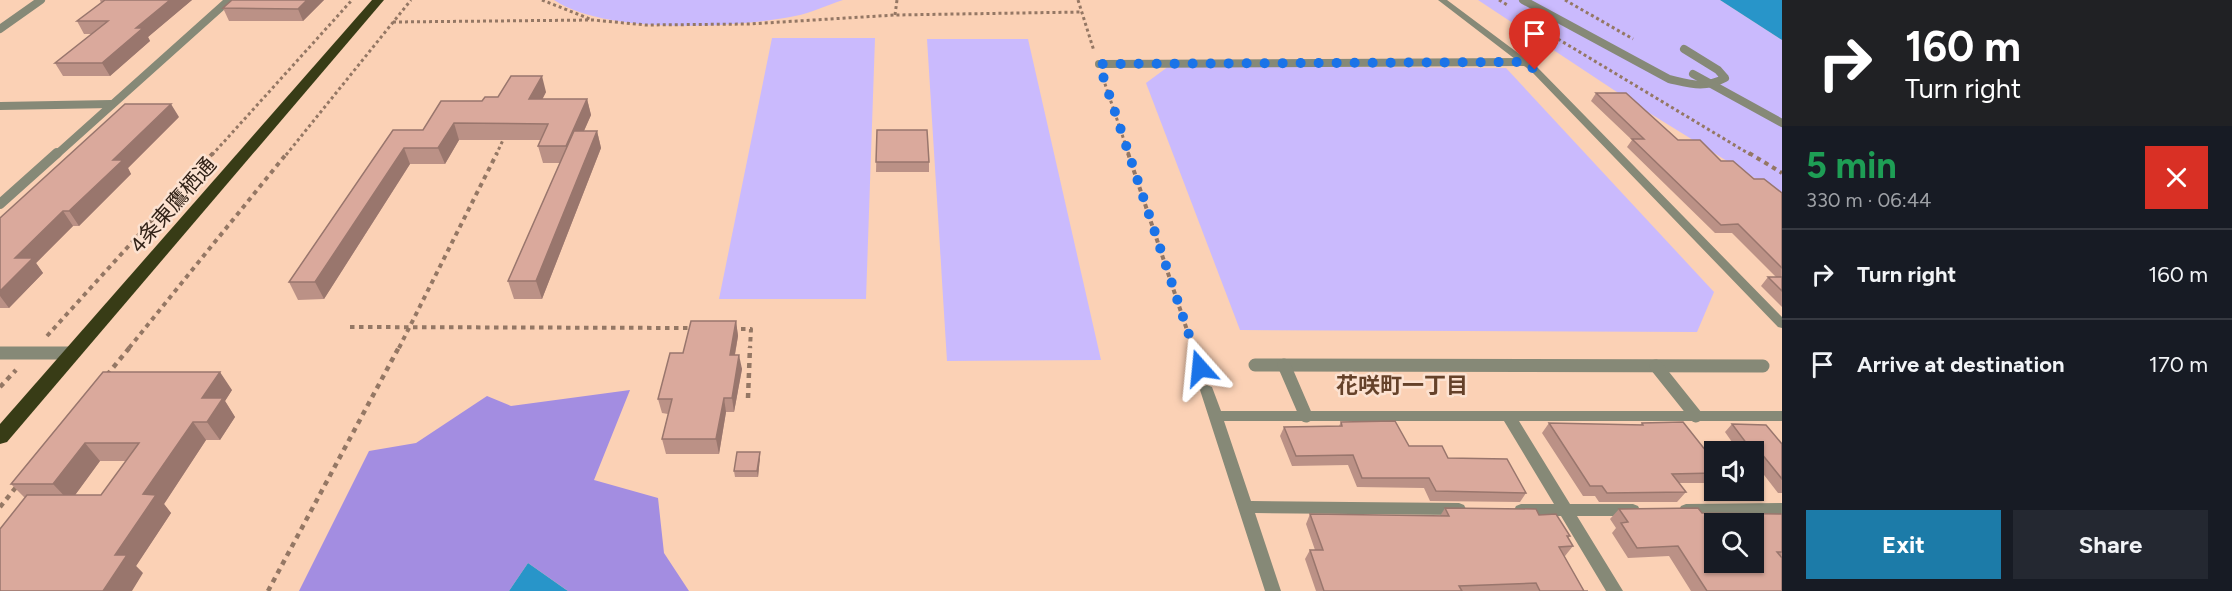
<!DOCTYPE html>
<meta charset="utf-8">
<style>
:root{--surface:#171b24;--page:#242831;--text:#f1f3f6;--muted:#9ea1a6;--line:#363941;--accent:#1c7ba8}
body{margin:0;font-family:Figtree,"Noto Sans JP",sans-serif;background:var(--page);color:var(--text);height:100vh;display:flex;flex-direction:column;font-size:22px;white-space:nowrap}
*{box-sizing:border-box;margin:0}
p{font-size:20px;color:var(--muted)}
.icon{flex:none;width:33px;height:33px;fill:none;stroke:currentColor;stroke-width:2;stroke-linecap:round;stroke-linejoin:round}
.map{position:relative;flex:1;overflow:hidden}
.details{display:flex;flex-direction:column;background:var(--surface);width:450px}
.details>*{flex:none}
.hud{background:#202124;color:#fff;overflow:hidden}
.tools{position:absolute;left:1704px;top:441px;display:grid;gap:12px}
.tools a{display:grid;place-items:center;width:60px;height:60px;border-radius:0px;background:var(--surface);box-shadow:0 2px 4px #0004;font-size:30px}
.pin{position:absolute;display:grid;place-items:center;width:51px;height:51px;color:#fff;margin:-62px -26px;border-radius:50% 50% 50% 0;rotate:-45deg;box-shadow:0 0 6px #0007}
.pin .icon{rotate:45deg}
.me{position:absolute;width:66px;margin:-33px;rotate:342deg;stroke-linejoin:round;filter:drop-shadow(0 0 4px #0008)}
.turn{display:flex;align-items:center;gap:21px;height:126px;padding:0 24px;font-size:27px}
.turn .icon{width:78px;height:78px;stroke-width:2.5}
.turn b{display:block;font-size:42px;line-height:51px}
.round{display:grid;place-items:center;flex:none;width:63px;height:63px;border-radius:0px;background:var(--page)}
.head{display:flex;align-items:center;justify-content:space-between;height:102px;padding:0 24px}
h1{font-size:36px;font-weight:700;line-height:45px;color:#1e9e55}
.action{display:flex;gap:12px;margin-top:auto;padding:12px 24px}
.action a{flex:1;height:69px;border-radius:0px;background:var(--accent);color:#fff;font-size:24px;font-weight:700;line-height:69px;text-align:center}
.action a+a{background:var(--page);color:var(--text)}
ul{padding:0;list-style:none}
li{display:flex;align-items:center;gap:18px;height:90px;padding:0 24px;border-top:2px solid var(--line)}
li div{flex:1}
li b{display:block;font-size:22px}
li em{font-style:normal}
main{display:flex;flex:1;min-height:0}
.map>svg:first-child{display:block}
.green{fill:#cabafd}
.forest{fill:#a38de1}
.water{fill:#2895c9}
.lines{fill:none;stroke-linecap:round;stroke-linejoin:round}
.path-far2{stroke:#947764;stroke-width:3;stroke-dasharray:3 3;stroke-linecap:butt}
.path-far1{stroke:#947764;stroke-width:4;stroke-dasharray:4.5 4.5;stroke-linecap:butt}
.path{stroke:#947764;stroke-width:4.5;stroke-dasharray:5 5;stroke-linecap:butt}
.service-far2{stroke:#868977;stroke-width:8}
.service-far1{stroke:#868977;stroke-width:10}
.service{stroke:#868977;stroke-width:13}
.minor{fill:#868977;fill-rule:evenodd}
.trunk{fill:#383c16;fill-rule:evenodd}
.wall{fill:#bb9186;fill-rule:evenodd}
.shaded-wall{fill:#99766d}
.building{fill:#daa99c;stroke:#99766d;stroke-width:1.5;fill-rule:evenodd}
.route{stroke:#1a73e8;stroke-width:10;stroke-dasharray:0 18}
.labels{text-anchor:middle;stroke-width:5;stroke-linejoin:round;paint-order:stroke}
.street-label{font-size:21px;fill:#322217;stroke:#fce2d1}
.neighbourhood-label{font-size:22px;font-weight:bold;fill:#65422a;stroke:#fce2d1}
</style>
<main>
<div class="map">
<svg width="1782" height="591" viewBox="0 0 1782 591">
<rect width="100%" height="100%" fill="#fbd1b5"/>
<g class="green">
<path d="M554 0H843C827 5 811 13 795 16 734 28 607 35 554 0Z"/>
<polygon points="1478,0 1720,0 1782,40 1782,195 1638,106"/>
<polygon points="772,38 875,38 866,299 719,299"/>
<polygon points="927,39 1028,39 1101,360 947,361"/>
<polygon points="1169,66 1506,68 1714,292 1697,332 1240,330 1146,83"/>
</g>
<polygon class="forest" points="630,390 594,480 658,498 664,553 689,591 568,591 528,563 509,591 299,591 369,451 416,443 487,396 511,406"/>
<g class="water">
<polygon points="1720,0 1782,0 1782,40"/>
<polygon points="528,563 565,589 568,591 509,591"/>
</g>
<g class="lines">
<g class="path-far2">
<polyline points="542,0 590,19"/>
<polyline points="1078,0 1094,51"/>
<polyline points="1499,0 1509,6"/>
<polyline points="1565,0 1633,39"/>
<polyline points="895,15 897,0"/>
<polyline points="393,22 593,20 646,25 749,24 895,15 1082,12"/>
<polyline points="1558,39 1751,155"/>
<polyline points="1103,78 1129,155"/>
<polyline points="212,155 352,0"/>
<polyline points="286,155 411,0"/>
<polyline points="496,155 503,140"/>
</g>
<g class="path-far1">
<polyline points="1128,153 1193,348"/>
<polyline points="1749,153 1782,173"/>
<polyline points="350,327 692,328"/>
<polyline points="732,329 751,329 750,348"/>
<polyline points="47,336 213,153"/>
<polyline points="129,348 287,153"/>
<polyline points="399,348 497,153"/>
</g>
<g class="path">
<polyline points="1193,347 1202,375"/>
<polyline points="107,375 130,347"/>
<polyline points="0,387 16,370"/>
<polyline points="748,398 750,347"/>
<polyline points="0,507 17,486"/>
<polyline points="268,591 399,347"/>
</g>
<g class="service-far2">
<path d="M1523 0 1669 79C1691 84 1704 89 1725 78L1718 70 1684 49"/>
<polyline points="0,29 41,0"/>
<polyline points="1099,64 1525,62"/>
<polyline points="1693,74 1782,123"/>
<polyline points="0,106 112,104"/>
<polyline points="56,155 229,0"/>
</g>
<polyline class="service-far1" points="0,204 57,153"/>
<g class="service">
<polyline points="0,353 73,353"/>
<polyline points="1255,365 1763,366"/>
<polyline points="1284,365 1306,416"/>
<polyline points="1656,366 1696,416"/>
</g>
<g class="minor">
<polygon points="1438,0 1447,0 1538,68 1782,317 1782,328 1778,327 1532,72"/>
<polygon points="1207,385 1212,387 1221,411 1782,411 1782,421 1519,421 1570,504 1633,504 1638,506 1640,510 1638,514 1633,516 1577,516 1623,591 1606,591 1561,516 1521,516 1516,514 1514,510 1516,506 1521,504 1554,504 1504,421 1224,421 1251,501 1459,503 1464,505 1466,509 1464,513 1459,515 1255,513 1281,591 1265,591 1200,390 1202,387"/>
<polygon points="1782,503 1782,515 1686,516 1681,514 1679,510 1681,506 1686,504"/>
</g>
<polygon class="trunk" points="372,0 384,0 7,442 0,444 0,424"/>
</g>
<g class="wall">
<polygon points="100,0 192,0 148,37 150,41 110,76 63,76 55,63 92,34 84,34 77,21 101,3"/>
<polygon points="232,0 324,0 303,21 229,21 223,8"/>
<polygon points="546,92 542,99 587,99 591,115 584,131 597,131 601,148 542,299 514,299 508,281 560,163 543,163 538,146 541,140 459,140 445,164 410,164 324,299 298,300 289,282 393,130 423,130 482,101"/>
<polygon points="1596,93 1678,140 1721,161 1782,193 1782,307 1761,286 1768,277 1776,277 1732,233 1715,233 1627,147 1632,140 1591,101"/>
<polygon points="179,117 128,168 131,174 79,226 73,226 36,263 43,273 9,308 0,308 0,218"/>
<polygon points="877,130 929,162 929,172 876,172"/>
<polygon points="736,321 738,336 735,355 742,369 734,412 726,412 719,454 666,454 662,439 668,414 662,413 658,399 683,353"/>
<path d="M103 372 232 390 225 401 235 417 220 440H206L164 504 171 513 136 566 143 573 25 498 11 484ZM100 461H126L101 495H75Z"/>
<polygon points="1341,422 1409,446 1448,458 1526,493 1520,502 1430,501 1424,488 1357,487 1348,465 1292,466 1280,436 1284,427 1339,426"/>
<polygon points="1549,423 1640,425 1642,423 1714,461 1714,483 1679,483 1686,492 1677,502 1599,502 1595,496 1583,496 1542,433"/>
<polygon points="1732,424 1782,444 1782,493 1778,493 1754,462 1754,452 1739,452 1725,432"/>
<polygon points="760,457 758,477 735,477 734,471"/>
<polygon points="1445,508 1539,515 1570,536 1568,538 1573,546 1565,556 1564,556 1584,591 1588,591 1316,591 1305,559 1310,550 1315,550 1306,524 1310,514 1440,516"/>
<polygon points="1619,509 1702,513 1782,514 1782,591 1691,591 1669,556 1628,558 1612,533 1616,528 1610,519"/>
</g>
<g class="shaded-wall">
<polygon points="170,0 192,0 148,37 150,41 110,76 102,63 136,28"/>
<polygon points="307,0 324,0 303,21 298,9"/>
<polygon points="542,76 546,92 534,116 529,99"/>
<polygon points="587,99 591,115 570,162 566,146"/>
<polygon points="171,104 179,117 128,168 131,174 79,226 69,211 113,160"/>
<polygon points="454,123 459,140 445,164 438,148"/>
<polygon points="597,131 601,148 542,299 536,281"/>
<polygon points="404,148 410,164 324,299 315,282"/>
<polygon points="63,211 73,226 36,263 43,273 9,308 0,296 0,291 15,258"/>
<polygon points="736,321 738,336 732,370 730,355"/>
<polygon points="739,355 742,369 734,412 732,398"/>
<polygon points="220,372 232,390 225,401 235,417 220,440 207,422 202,398"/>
<polygon points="724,398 726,412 719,454 716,439"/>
<polygon points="193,422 206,440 164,504 171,513 136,566 143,573 132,591 103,591 115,555 143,494"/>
<polygon points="85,443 100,461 70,502 53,484"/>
<polygon points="760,452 760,457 758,477 757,471"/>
</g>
<g class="building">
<polygon points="105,0 170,0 136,28 143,28 102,63 55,63 108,21 77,21"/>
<polygon points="232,0 307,0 298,9 223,8"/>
<polygon points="511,76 542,76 529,99 587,99 566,146 538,146 548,124 454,123 438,148 404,148 315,282 289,282 393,130 423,130 441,101 482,101 485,97 498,97"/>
<polygon points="1596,93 1626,93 1678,140 1700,140 1721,161 1733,161 1754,179 1764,179 1782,193 1782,268 1738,224 1721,225 1632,139 1644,139"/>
<polygon points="125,104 171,104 113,160 123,160 69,211 63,211 15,258 33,258 0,291 0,218"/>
<polygon points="877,130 927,130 929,162 876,162"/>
<polygon points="574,131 597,131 536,281 508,281"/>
<polygon points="1768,277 1782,277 1782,291"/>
<polygon points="691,321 736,321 730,355 739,355 732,398 724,398 716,439 662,439 672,399 658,399 670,353 683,353"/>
<polygon points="103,372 220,372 202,398 223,398 207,422 193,422 143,494 156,495 115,555 127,555 103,591 0,591 0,529 27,495 101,495 139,443 85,443 53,484 11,484"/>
<polygon points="1395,421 1409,446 1442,446 1448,458 1507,459 1526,493 1436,491 1429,478 1362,478 1353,455 1296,456 1284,427 1342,426 1341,422"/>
<polygon points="1683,422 1714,461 1714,473 1672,474 1686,492 1607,493 1602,486 1590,486 1549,423 1643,425 1642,423"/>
<polygon points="1732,424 1766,425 1782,444 1782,479 1757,448 1750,448"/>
<polygon points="737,452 760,452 757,471 734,471"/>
<polygon points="1445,508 1536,509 1539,515 1556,514 1570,536 1567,536 1573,546 1559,547 1584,591 1588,591 1540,591 1536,583 1459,586 1462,591 1324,591 1310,550 1323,550 1310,514 1449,516"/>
<path d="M1698 508 1702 513 1782 514V552H1777L1782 558V591H1707L1678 546 1637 548 1621 523 1628 522 1619 509ZM1714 524H1754V562H1714Z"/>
</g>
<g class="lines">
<polyline class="route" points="1200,368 1099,64 1525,62 1535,70"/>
</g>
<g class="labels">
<g class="street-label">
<text transform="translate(173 205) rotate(-49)" y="7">4条東鷹栖通</text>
</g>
<g class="neighbourhood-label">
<text x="1402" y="393">花咲町一丁目</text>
</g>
</g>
</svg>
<div class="tools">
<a><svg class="icon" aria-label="sound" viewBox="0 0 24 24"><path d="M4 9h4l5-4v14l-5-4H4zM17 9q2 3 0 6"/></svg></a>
<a><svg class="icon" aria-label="search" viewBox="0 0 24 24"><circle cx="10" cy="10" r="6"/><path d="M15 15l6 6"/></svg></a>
</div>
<div class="pin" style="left:1535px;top:70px;background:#d93025"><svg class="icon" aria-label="arrive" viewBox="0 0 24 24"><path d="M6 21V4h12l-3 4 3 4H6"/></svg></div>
<svg class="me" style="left:1200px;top:368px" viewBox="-20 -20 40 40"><path d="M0-17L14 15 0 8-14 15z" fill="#1a73e8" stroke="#fff" stroke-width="4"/></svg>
</div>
<section class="details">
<div class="hud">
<div class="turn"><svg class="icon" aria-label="right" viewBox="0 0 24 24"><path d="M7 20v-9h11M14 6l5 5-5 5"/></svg><div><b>160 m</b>Turn right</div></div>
</div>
<div class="head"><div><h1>5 min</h1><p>330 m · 06:44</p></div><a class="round" style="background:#d93025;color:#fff"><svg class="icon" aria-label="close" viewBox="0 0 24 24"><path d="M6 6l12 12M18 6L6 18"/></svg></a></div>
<ul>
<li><svg class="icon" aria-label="right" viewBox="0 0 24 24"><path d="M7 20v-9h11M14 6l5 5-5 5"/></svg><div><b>Turn right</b></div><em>160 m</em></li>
<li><svg class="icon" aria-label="arrive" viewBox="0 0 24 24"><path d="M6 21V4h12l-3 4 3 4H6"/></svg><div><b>Arrive at destination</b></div><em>170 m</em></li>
</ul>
<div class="action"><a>Exit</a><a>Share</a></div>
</section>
</main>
